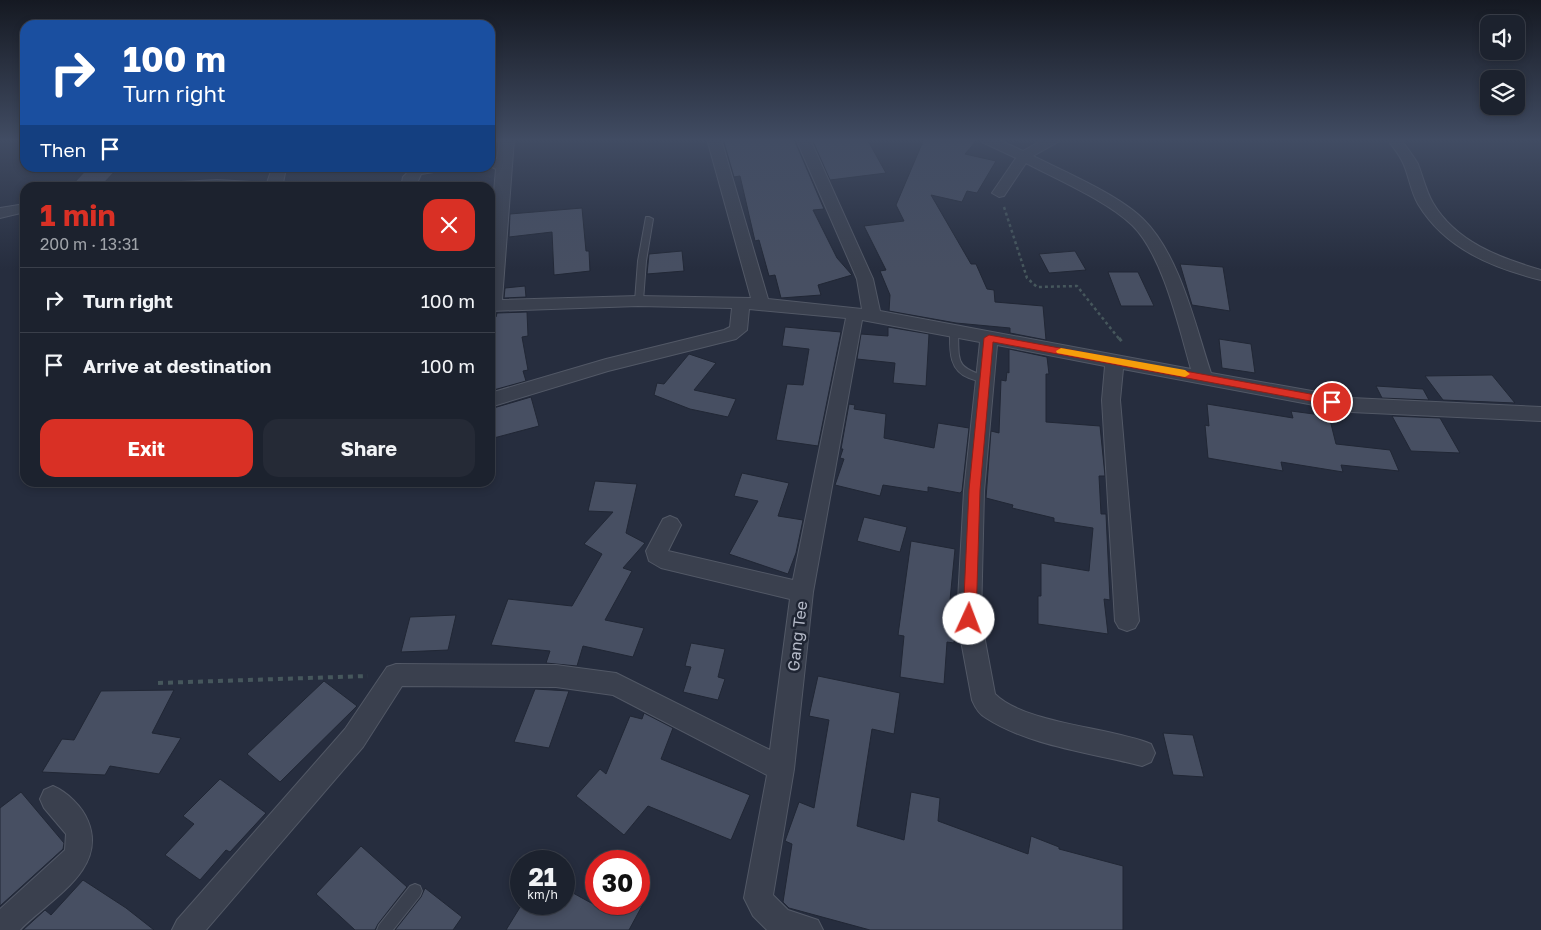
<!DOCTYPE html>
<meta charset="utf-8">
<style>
:root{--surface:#1c222e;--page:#252a36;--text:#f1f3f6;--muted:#a0a4aa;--line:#3a3f4a;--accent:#d93025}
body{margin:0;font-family:"Golos Text",sans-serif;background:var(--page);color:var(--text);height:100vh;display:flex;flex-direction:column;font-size:19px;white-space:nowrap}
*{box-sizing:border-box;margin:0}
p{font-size:16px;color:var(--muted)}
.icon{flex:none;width:28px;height:28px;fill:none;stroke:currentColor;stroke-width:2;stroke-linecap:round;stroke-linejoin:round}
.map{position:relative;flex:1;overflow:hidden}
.details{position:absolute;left:20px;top:182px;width:475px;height:305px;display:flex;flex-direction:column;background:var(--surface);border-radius:15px;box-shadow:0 2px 8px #0003,0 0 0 1px var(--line)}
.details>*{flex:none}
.banner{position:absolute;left:20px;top:20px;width:475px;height:152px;border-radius:15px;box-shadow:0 2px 8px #0003,0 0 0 1px var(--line);background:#1a4fa0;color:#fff;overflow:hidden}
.tools{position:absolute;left:1480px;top:15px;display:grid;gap:10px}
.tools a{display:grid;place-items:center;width:45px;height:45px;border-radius:10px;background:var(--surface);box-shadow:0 2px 8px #0003,0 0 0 1px var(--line);font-size:25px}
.speed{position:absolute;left:510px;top:850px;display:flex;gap:10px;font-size:25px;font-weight:700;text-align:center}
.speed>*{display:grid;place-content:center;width:65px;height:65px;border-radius:50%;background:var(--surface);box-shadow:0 2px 8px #0003,0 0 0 1px var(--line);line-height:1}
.speed small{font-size:12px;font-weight:400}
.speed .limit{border:8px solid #d22;background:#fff;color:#111}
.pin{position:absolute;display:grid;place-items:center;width:42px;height:42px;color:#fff;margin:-21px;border:2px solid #fff;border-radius:50%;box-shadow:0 1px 5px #0007}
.me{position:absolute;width:55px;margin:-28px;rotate:2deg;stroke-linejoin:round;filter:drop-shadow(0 0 4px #0008)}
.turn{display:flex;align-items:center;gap:18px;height:105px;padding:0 20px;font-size:22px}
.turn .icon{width:65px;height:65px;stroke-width:2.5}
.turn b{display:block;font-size:35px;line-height:42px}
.then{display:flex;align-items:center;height:48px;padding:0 20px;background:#0003;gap:10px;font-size:19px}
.round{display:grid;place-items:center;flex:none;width:52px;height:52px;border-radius:15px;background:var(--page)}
.head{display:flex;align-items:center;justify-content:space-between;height:85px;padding:0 20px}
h1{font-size:30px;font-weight:700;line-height:38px;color:var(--accent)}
.button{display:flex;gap:10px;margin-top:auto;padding:10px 20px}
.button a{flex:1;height:58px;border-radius:15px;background:var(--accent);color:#fff;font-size:20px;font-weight:700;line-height:58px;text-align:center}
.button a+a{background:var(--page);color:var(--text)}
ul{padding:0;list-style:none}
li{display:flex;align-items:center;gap:15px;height:65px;padding:0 20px;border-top:1px solid var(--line)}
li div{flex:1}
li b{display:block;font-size:19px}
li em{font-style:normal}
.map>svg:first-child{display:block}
.building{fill:#474f62;stroke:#212735}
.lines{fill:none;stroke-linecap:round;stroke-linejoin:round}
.service-casing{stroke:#525866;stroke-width:2}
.minor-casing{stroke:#525866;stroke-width:2}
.path-far2{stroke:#46575c;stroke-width:2.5;stroke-dasharray:3 3;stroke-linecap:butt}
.path-far1{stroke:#46575c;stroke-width:3;stroke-dasharray:4 4;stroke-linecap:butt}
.path{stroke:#46575c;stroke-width:4;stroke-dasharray:5 5;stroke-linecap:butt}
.service{fill:#3a404e;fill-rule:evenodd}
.minor{fill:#3a404e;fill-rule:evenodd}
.route{fill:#d93025;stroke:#8d1f18}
.slow{fill:#f59e0b}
.labels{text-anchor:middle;stroke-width:5;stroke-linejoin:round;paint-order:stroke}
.street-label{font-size:16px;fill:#b6bbc9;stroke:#1f2533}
</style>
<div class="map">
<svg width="1541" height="930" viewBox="0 0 1541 930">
<rect width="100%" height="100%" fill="#262d3e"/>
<g class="building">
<polygon points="723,139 794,139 824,209 813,210 837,258 852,275 818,285 821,295 781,298 775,275 769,276 759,240 755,241 740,176 734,177"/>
<polygon points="812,139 867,139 886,173 830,180"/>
<polygon points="924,139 978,139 965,154 996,161 977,193 967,191 962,202 931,195 971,264 976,264 987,289 994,290 995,302 1043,306 1046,340 1010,333 1010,328 956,323 889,311 890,295 880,271 886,270 864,226 904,221 896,205"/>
<polygon points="88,168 118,168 101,186 71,186"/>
<polygon points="582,208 586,251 589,251 590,271 554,275 552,232 509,237 510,214"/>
<polygon points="682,251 684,271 647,274 649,254"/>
<polygon points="1075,251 1086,270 1049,273 1039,254"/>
<polygon points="1180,264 1223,267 1230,311 1192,305"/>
<polygon points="1108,272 1138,272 1154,306 1121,306"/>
<polygon points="525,286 526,297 504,298 505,288"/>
<polygon points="527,312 528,336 522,337 528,370 523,371 526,381 490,391 490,318 496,317 497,313"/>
<polygon points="785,327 841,332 818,446 776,440 787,384 803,385 809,349 782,346"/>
<polygon points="888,327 929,334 926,386 893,383 895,363 857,359 861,334 888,336"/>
<polygon points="1219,339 1251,344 1255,373 1222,368"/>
<polygon points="1009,349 1047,357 1049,374 1046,374 1046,422 1100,426 1105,476 1099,476 1101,514 1106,514 1110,600 1104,599 1108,634 1038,624 1038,596 1041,596 1041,563 1089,571 1093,528 1054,522 1054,518 1012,508 1013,505 986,498 991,431 999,433 1001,380 1006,381 1007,372 1009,373"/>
<polygon points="689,354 716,363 694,390 736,399 728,417 690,409 654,395 657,383 664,384"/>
<polygon points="1492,375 1515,403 1443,400 1425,376"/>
<polygon points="1376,386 1423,389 1429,400 1382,398"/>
<polygon points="531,397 539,426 490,439 490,409"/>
<polygon points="849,404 855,405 854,409 886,414 884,438 934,448 938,423 969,428 962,491 960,493 928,487 928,492 883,485 880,496 835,485 844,459 840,458 843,449 841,449"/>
<polygon points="1207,404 1293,418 1291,411 1329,416 1336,444 1390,450 1399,471 1341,465 1343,472 1281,462 1283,471 1208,458 1205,425 1209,426"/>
<polygon points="1392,416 1440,418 1460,453 1411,451"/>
<polygon points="742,473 789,483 778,516 803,520 796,553 788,574 729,554 758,501 734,496"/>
<polygon points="595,481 637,484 626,533 645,543 623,568 632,571 605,620 644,628 633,657 583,646 577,666 546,663 550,651 491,645 508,599 572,606 602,554 584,544 613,512 588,511"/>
<polygon points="864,517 907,527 900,552 857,541"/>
<polygon points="911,541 955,549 950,600 956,601 954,643 947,642 944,684 900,677 904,636 898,635"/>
<polygon points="456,615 448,650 401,652 410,617"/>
<polygon points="691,643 725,649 718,677 725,679 718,700 683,692 691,667 685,666"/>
<polygon points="818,676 900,693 894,734 872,729 857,826 904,840 911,792 940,798 938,821 1028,854 1031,836 1059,847 1059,849 1123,866 1123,930 870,930 789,908 783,902 792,844 785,841 799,802 814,808 829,720 809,716"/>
<polygon points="324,681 357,706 280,782 247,754"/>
<polygon points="535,689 569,691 549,748 514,742"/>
<polygon points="174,690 152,733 181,738 159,774 110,766 105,775 42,772 62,739 74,740 101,691"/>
<polygon points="644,713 673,728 661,759 750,795 731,840 648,806 624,835 576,796 600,769 606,774 630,716 642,719"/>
<polygon points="1163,733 1193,735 1204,777 1173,775"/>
<polygon points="220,779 266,813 230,852 226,850 200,880 165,855 194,824 183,816"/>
<polygon points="21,792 64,843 63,849 0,906 0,808"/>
<polygon points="361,846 407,887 378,924 375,930 355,930 316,894"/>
<polygon points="83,880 126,908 154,930 23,930 45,910 51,915"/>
<polygon points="425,888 462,917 453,930 395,930 421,897"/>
<polygon points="564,888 593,904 643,904 629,930 506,930 522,904 564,904"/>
</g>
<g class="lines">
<g class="service-casing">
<g id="service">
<polygon points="646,217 649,217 653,219 646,261 643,301 639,304 635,301 638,261"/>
<path d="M954 327 958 330C959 363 955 367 988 377L990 379 988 381C982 383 975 380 969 378 948 370 950 349 950 330Z"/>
<polygon points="415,884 420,886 422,891 420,896 393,930 377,930 379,925 410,886"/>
</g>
</g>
<g class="minor-casing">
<g id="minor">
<path d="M500 139H514L502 300 638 296 751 298 707 139H721L768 299 862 309 857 279 796 139H810L873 279 880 311 1191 369C1179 328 1163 255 1132 225 1107 201 1058 180 1026 163L1004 196 999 197 992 193 1016 158 982 142 980 139H997L1023 151 1044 139H1060L1058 142 1033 156C1065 172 1119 195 1143 219 1180 255 1195 325 1211 373L1351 398 1541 407V421L1351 412 1123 369 1120 400 1139 621 1135 628 1127 631 1119 628 1115 621 1102 400 1105 366 997 345 984 491 981 619 995 694C1025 724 1110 727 1151 744L1155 753 1151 762 1142 766C1093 753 1029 746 986 718 979 714 975 707 972 700L957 619 964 491 980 342 862 320 813 592 794 769 773 895 788 910 818 920 823 930H767L753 916 744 898 767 775 613 695 556 687 402 686 363 747 206 930H172L177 920 345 729 387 667 396 664 556 665 616 673 770 750 790 599 661 568 649 561 646 551 663 519 670 516 677 519 681 525 668 551 793 580 846 318 749 309 747 330 736 339 608 371 490 407V393L606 359 724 330 730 327 732 308 638 306 490 311V239L496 169 490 166V158L497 159Z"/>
<path d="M1387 139H1401C1406 147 1413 155 1418 164 1423 177 1426 191 1433 203 1456 242 1500 258 1541 270V280C1493 268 1445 249 1418 204 1411 192 1409 177 1404 165 1400 155 1393 147 1387 139Z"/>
<polygon points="272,168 286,168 282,188 139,188 146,184 217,180 267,183"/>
<polygon points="412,168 442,168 440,171 421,174 415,188 401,188 403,177"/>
<polygon points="25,204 25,212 0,218 0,208"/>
<path d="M53 786C67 792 82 806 88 821 108 870 50 899 20 930H0V909L65 850 66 834 44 808 40 799 44 790Z"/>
</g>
</g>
<polyline class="path-far2" points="1004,207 1027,278 1037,287 1077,286 1120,340"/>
<polyline class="path-far1" points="1119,338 1123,343"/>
<polyline class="path" points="158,683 368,676"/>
<use href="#service" class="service"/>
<use href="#minor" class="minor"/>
</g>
<linearGradient id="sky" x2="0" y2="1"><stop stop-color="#151922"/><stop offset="0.52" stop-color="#414c63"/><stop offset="1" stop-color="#414c63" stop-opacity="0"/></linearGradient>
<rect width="1541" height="269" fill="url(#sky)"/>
<polygon class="route" points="989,335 1332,398 1338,402 1332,405 993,342 980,490 976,619 974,623 969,625 965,623 963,619 969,490 984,338"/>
<polygon class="slow" points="1061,348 1185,370 1190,374 1185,377 1057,353 1056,351"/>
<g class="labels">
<g class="street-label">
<text transform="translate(797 636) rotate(-83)" y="6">Gang Tee</text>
</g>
</g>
</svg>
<div class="tools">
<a><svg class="icon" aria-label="sound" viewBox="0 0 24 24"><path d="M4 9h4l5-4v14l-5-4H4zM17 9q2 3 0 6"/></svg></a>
<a><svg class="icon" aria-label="layers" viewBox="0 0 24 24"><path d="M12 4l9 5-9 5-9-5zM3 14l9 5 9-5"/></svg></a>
</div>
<div class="speed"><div>21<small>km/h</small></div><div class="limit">30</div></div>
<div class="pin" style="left:1332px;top:402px;background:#d93025"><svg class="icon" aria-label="arrive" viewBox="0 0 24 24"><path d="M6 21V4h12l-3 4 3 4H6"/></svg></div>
<svg class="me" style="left:969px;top:619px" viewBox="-20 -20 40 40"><circle r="19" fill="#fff"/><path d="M0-13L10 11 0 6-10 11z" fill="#d93025"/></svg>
<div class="banner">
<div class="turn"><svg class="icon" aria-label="right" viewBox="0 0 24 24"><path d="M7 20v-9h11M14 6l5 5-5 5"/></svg><div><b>100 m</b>Turn right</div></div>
<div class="then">Then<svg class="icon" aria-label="arrive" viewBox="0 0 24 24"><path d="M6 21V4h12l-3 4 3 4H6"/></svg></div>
</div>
<section class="details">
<div class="head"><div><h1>1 min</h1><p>200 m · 13:31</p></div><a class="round" style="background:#d93025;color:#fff"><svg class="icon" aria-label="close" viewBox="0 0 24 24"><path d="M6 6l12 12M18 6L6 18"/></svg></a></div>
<ul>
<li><svg class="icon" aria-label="right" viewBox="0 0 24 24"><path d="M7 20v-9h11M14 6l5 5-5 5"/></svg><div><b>Turn right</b></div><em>100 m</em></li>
<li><svg class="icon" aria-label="arrive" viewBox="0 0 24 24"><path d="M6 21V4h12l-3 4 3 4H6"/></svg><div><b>Arrive at destination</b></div><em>100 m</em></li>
</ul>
<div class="button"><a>Exit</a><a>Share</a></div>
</section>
</div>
